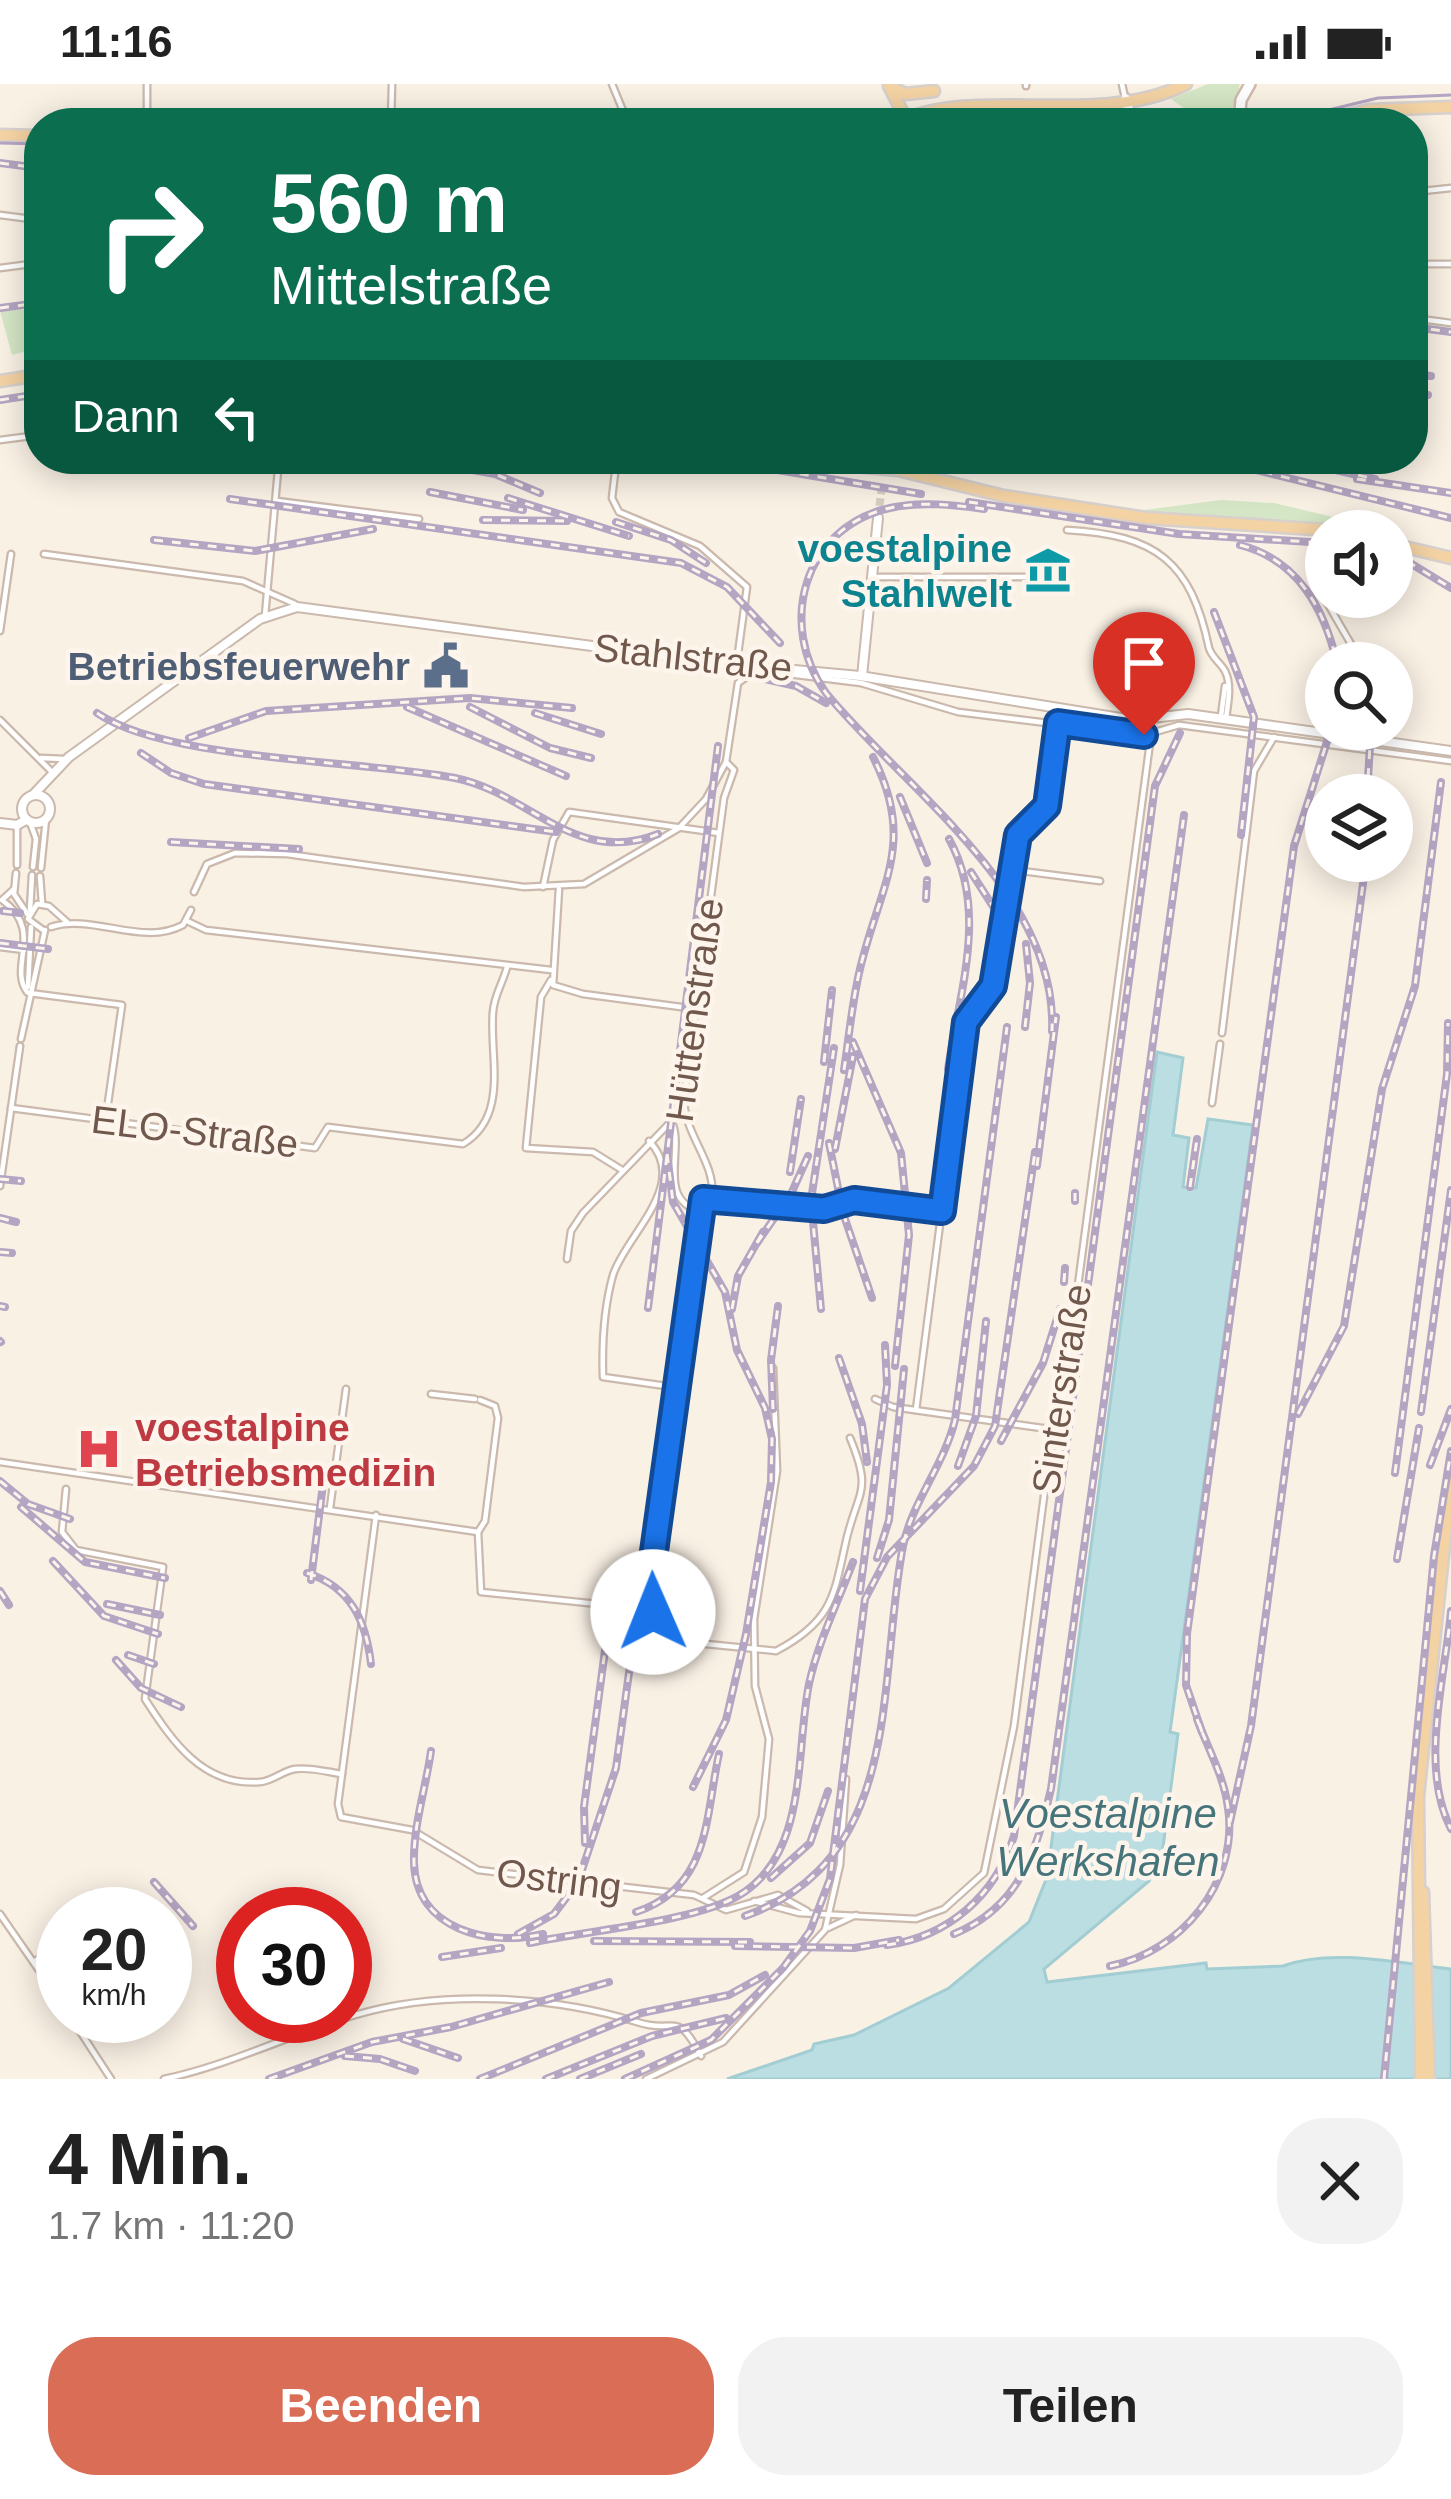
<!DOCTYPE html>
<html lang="de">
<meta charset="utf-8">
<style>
:root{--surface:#fff;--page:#f2f2f2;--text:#222;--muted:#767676;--accent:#d96d55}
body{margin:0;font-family:Arial,sans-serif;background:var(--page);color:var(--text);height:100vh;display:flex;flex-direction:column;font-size:45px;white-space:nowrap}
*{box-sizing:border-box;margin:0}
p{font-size:39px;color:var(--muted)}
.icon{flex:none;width:66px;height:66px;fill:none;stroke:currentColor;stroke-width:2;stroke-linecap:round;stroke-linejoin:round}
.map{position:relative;height:1995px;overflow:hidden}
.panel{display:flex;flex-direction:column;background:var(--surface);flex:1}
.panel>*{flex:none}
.banner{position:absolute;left:24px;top:24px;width:1404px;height:366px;border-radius:48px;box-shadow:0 6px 30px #0003;background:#0b6e4f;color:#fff;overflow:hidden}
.tools{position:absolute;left:1305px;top:426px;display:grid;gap:24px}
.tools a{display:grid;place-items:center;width:108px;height:108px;border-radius:50%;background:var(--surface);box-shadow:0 6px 30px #0003;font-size:60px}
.speed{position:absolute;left:36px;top:1803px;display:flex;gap:24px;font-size:60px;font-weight:700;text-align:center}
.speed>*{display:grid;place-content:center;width:156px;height:156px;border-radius:50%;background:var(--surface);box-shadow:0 6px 30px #0003;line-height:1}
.speed small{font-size:30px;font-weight:400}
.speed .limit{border:18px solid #d22;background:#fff;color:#111}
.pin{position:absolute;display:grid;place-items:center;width:102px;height:102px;color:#fff;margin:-123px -51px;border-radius:50% 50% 50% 0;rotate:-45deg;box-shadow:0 0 12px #0007}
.pin .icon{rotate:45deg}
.me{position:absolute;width:132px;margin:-66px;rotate:359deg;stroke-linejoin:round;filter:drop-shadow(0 0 9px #0008)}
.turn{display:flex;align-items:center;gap:42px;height:252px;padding:0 48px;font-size:54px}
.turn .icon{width:156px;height:156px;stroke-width:2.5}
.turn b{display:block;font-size:84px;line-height:102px}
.then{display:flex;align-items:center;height:114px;padding:0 48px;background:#0003;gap:24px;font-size:45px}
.round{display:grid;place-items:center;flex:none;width:126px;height:126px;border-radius:48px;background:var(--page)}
.overview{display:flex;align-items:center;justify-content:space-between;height:204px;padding:0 48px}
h1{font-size:72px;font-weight:700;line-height:90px}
.action{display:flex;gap:24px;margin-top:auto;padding:24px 48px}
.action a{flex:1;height:138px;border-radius:48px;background:var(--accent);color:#fff;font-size:48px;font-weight:700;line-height:138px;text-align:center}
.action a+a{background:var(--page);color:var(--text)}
.status{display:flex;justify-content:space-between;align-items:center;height:84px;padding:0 60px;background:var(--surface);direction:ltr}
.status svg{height:33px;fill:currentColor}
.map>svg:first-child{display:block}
.green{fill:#d4e6c5}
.water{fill:#bbdee2;stroke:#a2cdd3;stroke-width:3}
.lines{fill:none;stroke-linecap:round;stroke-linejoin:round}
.tertiary-tunnel{stroke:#d8cbbf;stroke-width:8;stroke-dasharray:8 4;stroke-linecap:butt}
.minor-casing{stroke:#cab9ac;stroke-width:9}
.tertiary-casing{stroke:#cab9ac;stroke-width:12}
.secondary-casing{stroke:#cfbbad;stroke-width:14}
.primary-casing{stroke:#d7d0cd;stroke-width:15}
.minor{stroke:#fff;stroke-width:4.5}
.tertiary{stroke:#fff;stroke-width:8}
.secondary{stroke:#fff;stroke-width:9}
.primary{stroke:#f3d2a3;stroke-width:10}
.tram{stroke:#b4a5c2;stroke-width:3}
.rail-casing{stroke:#b4a5c2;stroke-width:8}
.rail{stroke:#fdf5eb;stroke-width:3;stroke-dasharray:9;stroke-linecap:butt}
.route-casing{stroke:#114b97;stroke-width:30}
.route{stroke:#1a73e8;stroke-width:21}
.labels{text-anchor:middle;stroke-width:9;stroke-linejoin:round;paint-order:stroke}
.culture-label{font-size:39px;font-weight:bold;fill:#0d838f;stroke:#fdf5eb;text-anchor:end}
.street-label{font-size:39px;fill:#70584c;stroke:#fdf5eb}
.service-label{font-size:39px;font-weight:bold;fill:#4e5e75;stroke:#fdf5eb;text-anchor:end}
.health-label{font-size:39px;font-weight:bold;fill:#be3a42;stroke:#fdf5eb;text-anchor:start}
.water-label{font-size:42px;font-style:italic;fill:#45747b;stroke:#fdf5eb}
</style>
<div class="status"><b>11:16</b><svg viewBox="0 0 49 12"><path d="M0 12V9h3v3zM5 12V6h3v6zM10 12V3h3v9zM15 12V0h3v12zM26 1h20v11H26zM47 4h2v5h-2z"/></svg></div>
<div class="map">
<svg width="1451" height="1995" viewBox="0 0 1451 1995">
<rect width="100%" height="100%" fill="#faf1e5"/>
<g class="green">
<polygon points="1208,0 1240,0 1230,33 1198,34 1171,15"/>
<polygon points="39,225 39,264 12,271 0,227"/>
<polygon points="1221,416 1274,419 1392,447 1129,428"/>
</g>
<path class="water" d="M1157 968 1183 974 1173 1051 1189 1054 1183 1103 1196 1104 1208 1035 1253 1041 1170 1648 1178 1650 1163 1763 1149 1797 1044 1885 1047 1898 1206 1879 1207 1885 1283 1882C1331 1864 1398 1879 1451 1885V1995H727L812 1966 814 1960 854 1951 949 1904 1029 1838 1047 1793Z"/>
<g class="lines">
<polyline class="tertiary-tunnel" points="878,434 882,401"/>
<g class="minor-casing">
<g id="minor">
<polyline points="612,0 628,39"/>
<polyline points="1122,0 1125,14"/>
<polyline points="1026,2 1026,0"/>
<polyline points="1369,26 1371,39"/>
<polyline points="147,39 147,0"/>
<polyline points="391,39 392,0"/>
<polyline points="1413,108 1451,104"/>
<polyline points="0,131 39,136"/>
<polyline points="1413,180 1451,180"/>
<polyline points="0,184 39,179"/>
<polyline points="1413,234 1451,239"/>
<polyline points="0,356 39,351"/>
<polyline points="616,380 612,414 619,428 700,462 747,503 736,585 741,596"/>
<polyline points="277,417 419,435"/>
<path d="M1067 446C1157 451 1191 478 1209 564 1212 574 1220 578 1225 587 1232 601 1228 619 1226 634"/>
<polyline points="44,470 243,497 295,520"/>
<polyline points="1311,491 1362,579"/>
<polyline points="874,493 1033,493"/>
<polyline points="265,532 279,375"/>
<polyline points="0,547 11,470"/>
<polyline points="1221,632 1225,602"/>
<polyline points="0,636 54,690"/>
<polyline points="1382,658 1383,645"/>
<polyline points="41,674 64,675"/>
<polyline points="30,738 36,755 33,783"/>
<polyline points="17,741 17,781"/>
<polyline points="41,784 46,735"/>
<polyline points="1014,786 1100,797"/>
<polyline points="16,789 14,810 28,831"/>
<polyline points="40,792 42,819"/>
<polyline points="543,803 553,756 569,728 719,749"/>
<path d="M14 805 2 816C45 847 8 882 27 908"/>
<polyline points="559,805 553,901 583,910 696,925"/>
<polyline points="194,808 207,780 235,769 287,770 524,803 584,800 679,744 706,715 726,678 738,599 756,586 861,599 958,628 1145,651 1179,641 1451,677"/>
<polyline points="30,826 32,791"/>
<polyline points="187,837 206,846 551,886"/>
<path d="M51 843C93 829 142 863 183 841L191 826"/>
<polyline points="43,846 28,835 37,820 49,822 67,838"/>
<polyline points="0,863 24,866"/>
<polyline points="551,896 541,913 526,1064 593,1068 622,1086"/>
<polyline points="28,903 31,843"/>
<polyline points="29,909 122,921 106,1033"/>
<polyline points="1222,949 1254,687 1274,653"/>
<polyline points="21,955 45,846"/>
<polyline points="1212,1019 1220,960"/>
<path d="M11 1024 315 1064 328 1043 463 1060C510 1032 489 971 493 928 494 911 503 899 507 883"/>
<path d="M671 1036C686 1065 655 1113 700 1128"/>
<path d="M649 1057C691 1100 625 1152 613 1191 604 1223 602 1261 603 1293L673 1303"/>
<polyline points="0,1102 20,962"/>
<path d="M712 1113C716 1078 684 1051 684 1015L724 714 734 686 726 678"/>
<polyline points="567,1175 571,1147 583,1129 684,1024"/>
<polyline points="431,1310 475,1315"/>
<polyline points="875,1315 893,1323 1056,1346"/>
<polyline points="916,1326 966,938 993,902 1018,751 1047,721 1058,639"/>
<polyline points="0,1378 478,1448"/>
<path d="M66 1405 62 1448 76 1466 163 1483 145 1615C172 1657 203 1703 260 1698 273 1697 282 1687 295 1685 310 1683 328 1688 342 1690"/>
<polyline points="330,1424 346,1305"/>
<polyline points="376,1431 338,1720 341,1733 412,1746 478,1786 694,1811 726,1826 778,1811 807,1827"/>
<path d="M478 1448 481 1508 646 1525 696 1559 776 1567C835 1536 834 1509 847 1453 859 1405 872 1407 850 1354"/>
<polyline points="478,1448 485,1437 498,1334 495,1322 480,1316"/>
<polyline points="646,1525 703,1115 824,1125 854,1116 942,1127"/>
<polyline points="703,1814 744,1788 762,1733 769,1655 755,1602 754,1535 777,1387 773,1284"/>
<polyline points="754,1817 799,1829 916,1835 944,1825 984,1789 1014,1642 1049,1374 1062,1322 1151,651"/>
<polyline points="0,1830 63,1921"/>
<polyline points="828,1844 856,1831"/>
<polyline points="35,1877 63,1860"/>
<polyline points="70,1932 111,1995"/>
<path d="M164 1995C230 1981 291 1950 355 1931 442 1905 553 1912 637 1938 676 1951 676 1924 701 1972"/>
<polyline points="646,1995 723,1958 825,1846 840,1781 846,1695"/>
</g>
</g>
<g class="tertiary-casing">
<g id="tertiary">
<polyline points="862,592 878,434"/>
<circle cx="36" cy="725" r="14"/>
<polyline points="33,711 69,673 260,535 297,523 728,580 860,592 1133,636 1188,630 1451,667"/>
<polyline points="0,739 17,741 26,736"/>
</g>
</g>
<g class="secondary-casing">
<g id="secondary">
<polyline points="1126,15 1132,39"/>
<polyline points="1239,39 1241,16 1250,0"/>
</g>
</g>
<g class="primary-casing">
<g id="primary">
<polyline points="889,2 908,39"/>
<polyline points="890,3 906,10 934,7"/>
<path d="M897 39C975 0 1096 45 1186 0"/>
<polyline points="1314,39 1369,26 1451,23"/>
<polyline points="0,51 39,52"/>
<polyline points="0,297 39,291"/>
<polyline points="782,375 898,386 1004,412 1146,434 1344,447"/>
<polyline points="1392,460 1451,474"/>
<polyline points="1423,1808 1429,1995"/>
<polyline points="1421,1995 1418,1713 1451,1394"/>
</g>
</g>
<use href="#minor" class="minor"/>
<use href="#tertiary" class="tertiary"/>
<use href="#secondary" class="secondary"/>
<use href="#primary" class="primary"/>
<g class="tram">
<polyline points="1275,39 1378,14 1451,11"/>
<polyline points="0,59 39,60"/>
</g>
<g class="rail-casing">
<g id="rail">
<polyline points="0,79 39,84"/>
<polyline points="0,224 39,219"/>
<polyline points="1413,243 1451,248"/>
<polyline points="1413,290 1431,292"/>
<polyline points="1413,309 1428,311"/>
<polyline points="0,316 39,310"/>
<polyline points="373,375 386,378"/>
<polyline points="711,375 921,410"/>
<polyline points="1211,375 1451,434"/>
<polyline points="1288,375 1375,395"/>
<polyline points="445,381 495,390 540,409"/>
<polyline points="1357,395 1451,409"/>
<polyline points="430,408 523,426"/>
<polyline points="508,414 629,452"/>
<polyline points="230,415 681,479 727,503 780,559"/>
<polyline points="969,418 1179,450 1326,459"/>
<path d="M984 425C954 421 920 417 890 424 803 443 777 541 826 609 907 707 1058 810 1052 947"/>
<polyline points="483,436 567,437"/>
<polyline points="616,438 671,456 706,479"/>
<polyline points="154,456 255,467 373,445"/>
<path d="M1240 461C1298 476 1324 524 1337 579"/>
<polyline points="1392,468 1451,504"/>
<polyline points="1214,528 1254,633 1241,751"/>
<polyline points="760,594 796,602 826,619"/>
<polyline points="407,623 566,692"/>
<polyline points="470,623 550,664 591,674"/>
<path d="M97 629C167 677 362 676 455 694 530 709 575 783 658 750"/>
<polyline points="535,629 601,650"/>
<polyline points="189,654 266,627 470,614 572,624"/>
<polyline points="141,669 171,689 204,700 556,748"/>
<polyline points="1367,711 1371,645"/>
<polyline points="900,713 927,779"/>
<polyline points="171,758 299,765"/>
<polyline points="971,788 1001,835"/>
<polyline points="926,815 927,796"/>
<polyline points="3,827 20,829"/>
<polyline points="0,859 48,865"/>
<polyline points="1025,943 1030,899 1026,860"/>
<polyline points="853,958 901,1069 909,1151 895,1282"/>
<polyline points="824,978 832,906"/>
<path d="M948 985C959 909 989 827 949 755"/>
<path d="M844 986C849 953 852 918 860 885 880 801 917 759 873 673"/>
<polyline points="829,1059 843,1129 872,1214"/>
<polyline points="835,1065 853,972"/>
<polyline points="667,1070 673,1118 725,1208 737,1266 765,1324 772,1355 771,1398 746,1550 726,1636 693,1703"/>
<polyline points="1037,1082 1056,933"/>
<polyline points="790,1088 801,1015"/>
<polyline points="0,1095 21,1097"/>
<polyline points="1190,1103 1197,1055"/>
<polyline points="1075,1117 1075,1109"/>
<polyline points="0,1134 16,1138"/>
<polyline points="757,1159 791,1110 808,1072"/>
<polyline points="0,1168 12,1169"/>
<polyline points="1064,1198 1065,1184"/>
<polyline points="0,1222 5,1223"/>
<polyline points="648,1224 718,662"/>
<polyline points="732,1225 738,1192 763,1148"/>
<polyline points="821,1225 811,1116 834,964"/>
<polyline points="0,1257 1,1258"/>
<polyline points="839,1274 862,1340 867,1378"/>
<polyline points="773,1325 771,1276 778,1222"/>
<polyline points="1421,1328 1451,1106"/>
<polyline points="1298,1330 1344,1242 1382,1005 1415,902 1441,698"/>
<polyline points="1001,1357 1043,1279 1060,1225"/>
<polyline points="1430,1381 1451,1325"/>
<polyline points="958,1382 976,1332 986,1237"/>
<polyline points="1395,1389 1447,990 1448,939"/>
<polyline points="0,1397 28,1420 70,1435"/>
<polyline points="21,1423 85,1478 165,1494"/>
<polyline points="877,1474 889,1436 904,1285"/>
<polyline points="1397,1475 1419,1344"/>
<polyline points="53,1477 104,1532 158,1550"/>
<path d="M307 1489C351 1503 366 1537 371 1580"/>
<polyline points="311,1496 324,1392"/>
<polyline points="0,1507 9,1521"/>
<polyline points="860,1507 887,1301 885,1261"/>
<polyline points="107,1520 160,1531"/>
<path d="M1451 1527C1445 1594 1419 1683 1451 1745"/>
<polyline points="128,1571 154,1580"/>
<polyline points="116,1576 141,1604 181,1623"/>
<polyline points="1202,1648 1186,1601 1187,1550 1294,762 1331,645"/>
<path d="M431 1667C426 1703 413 1742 414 1779 416 1846 489 1863 543 1850"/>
<polyline points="1230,1738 1251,1642 1366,777"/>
<polyline points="585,1759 584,1723 608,1544"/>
<polyline points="771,1794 810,1759 828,1707"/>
<polyline points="154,1798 193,1842"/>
<polyline points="92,1810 110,1830"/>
<path d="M636 1828C711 1803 705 1733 719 1670"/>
<path d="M745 1832C905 1775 877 1599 903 1462 912 1418 944 1381 955 1336L1007 943"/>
<polyline points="518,1850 554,1830 578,1798 616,1684 634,1552"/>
<path d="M954 1850C1020 1823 1036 1768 1051 1705L1184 731"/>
<polyline points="594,1857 750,1858"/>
<path d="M530 1859C587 1846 690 1839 738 1812 809 1771 795 1669 809 1600 818 1558 838 1518 853 1478"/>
<path d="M887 1861C948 1853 996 1811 1014 1752L1155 702 1180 649"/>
<polyline points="735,1862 854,1864 899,1856"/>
<polyline points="442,1873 501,1864"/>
<path d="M1110 1882C1181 1868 1239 1799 1228 1724 1224 1692 1208 1665 1197 1635"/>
<polyline points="403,1955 458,1974"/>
<polyline points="345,1972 380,1975 415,1987"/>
<polyline points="269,1995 372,1958 451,1943 609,1898"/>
<polyline points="480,1995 641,1929 729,1911 765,1891"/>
<polyline points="546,1995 652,1952 726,1934"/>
<polyline points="580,1995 641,1970"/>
<polyline points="625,1995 711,1956 783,1884 810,1847 830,1795 865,1515 887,1473 974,1382 995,1342 1035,1068"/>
<polyline points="1384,1995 1434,1472 1451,1367"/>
</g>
</g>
<use href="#rail" class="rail"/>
</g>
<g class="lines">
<g class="route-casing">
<polyline id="route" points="653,1528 646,1525 703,1115 824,1125 854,1116 942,1127 966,938 993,902 1018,751 1047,722 1058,639 1144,651"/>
</g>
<use href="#route" class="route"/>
</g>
<defs>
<g id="museum-bare" transform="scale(3.6)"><path d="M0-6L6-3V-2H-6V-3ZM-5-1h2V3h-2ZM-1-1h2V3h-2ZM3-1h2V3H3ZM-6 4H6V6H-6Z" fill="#0f9aa8" stroke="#fdf5eb" stroke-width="2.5" paint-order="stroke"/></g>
<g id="civic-bare" transform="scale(3.6)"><path d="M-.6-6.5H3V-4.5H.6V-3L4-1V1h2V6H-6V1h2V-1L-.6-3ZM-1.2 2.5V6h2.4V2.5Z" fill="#5c6f8a" stroke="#fdf5eb" stroke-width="2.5" paint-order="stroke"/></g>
<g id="hospital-bare" transform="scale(3.6)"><path d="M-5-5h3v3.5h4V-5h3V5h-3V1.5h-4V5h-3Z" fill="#e0444e" stroke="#fdf5eb" stroke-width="2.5" paint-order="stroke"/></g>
</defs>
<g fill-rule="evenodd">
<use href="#museum-bare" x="1048" y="486"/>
<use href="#civic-bare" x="446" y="582"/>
<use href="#hospital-bare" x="99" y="1365"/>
</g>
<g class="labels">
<g class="culture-label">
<text x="1012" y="478">voestalpine<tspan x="1012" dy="45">Stahlwelt</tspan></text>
</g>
<g class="street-label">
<text transform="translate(693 573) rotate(6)" y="14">Stahlstraße</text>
<text transform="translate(694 926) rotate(-82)" y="14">Hüttenstraße</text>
<text transform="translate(195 1047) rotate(7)" y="14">ELO-Straße</text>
<text transform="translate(1061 1305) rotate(-81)" y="14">Sinterstraße</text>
<text transform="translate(559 1795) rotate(7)" y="14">Ostring</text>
</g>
<g class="service-label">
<text x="410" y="596">Betriebsfeuerwehr</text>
</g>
<g class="health-label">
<text x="135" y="1357">voestalpine<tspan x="135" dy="45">Betriebsmedizin</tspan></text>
</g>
<g class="water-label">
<text x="1108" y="1744">Voestalpine<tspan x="1108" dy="48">Werkshafen</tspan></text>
</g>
</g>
</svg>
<div class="tools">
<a><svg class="icon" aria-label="sound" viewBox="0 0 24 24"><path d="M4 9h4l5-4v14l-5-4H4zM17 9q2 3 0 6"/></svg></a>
<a><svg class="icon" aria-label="search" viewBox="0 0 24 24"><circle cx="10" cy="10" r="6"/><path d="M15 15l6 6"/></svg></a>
<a><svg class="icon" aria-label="layers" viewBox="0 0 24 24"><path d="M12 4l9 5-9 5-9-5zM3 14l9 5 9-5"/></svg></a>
</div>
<div class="speed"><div>20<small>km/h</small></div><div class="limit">30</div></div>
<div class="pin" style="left:1144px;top:651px;background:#d93025"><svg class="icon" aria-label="arrive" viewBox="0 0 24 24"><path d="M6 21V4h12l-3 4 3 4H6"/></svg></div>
<svg class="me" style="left:653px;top:1528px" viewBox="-20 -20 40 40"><circle r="19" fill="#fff"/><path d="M0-13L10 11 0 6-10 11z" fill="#1a73e8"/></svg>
<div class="banner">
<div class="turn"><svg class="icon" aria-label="right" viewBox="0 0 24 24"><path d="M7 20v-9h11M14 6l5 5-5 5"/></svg><div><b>560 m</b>Mittelstraße</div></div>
<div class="then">Dann<svg class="icon" aria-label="left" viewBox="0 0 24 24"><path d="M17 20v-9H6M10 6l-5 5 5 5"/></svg></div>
</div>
</div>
<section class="panel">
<div class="overview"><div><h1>4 Min.</h1><p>1.7 km · 11:20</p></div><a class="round"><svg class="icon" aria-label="close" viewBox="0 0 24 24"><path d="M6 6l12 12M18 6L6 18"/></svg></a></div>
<div class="action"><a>Beenden</a><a>Teilen</a></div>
</section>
